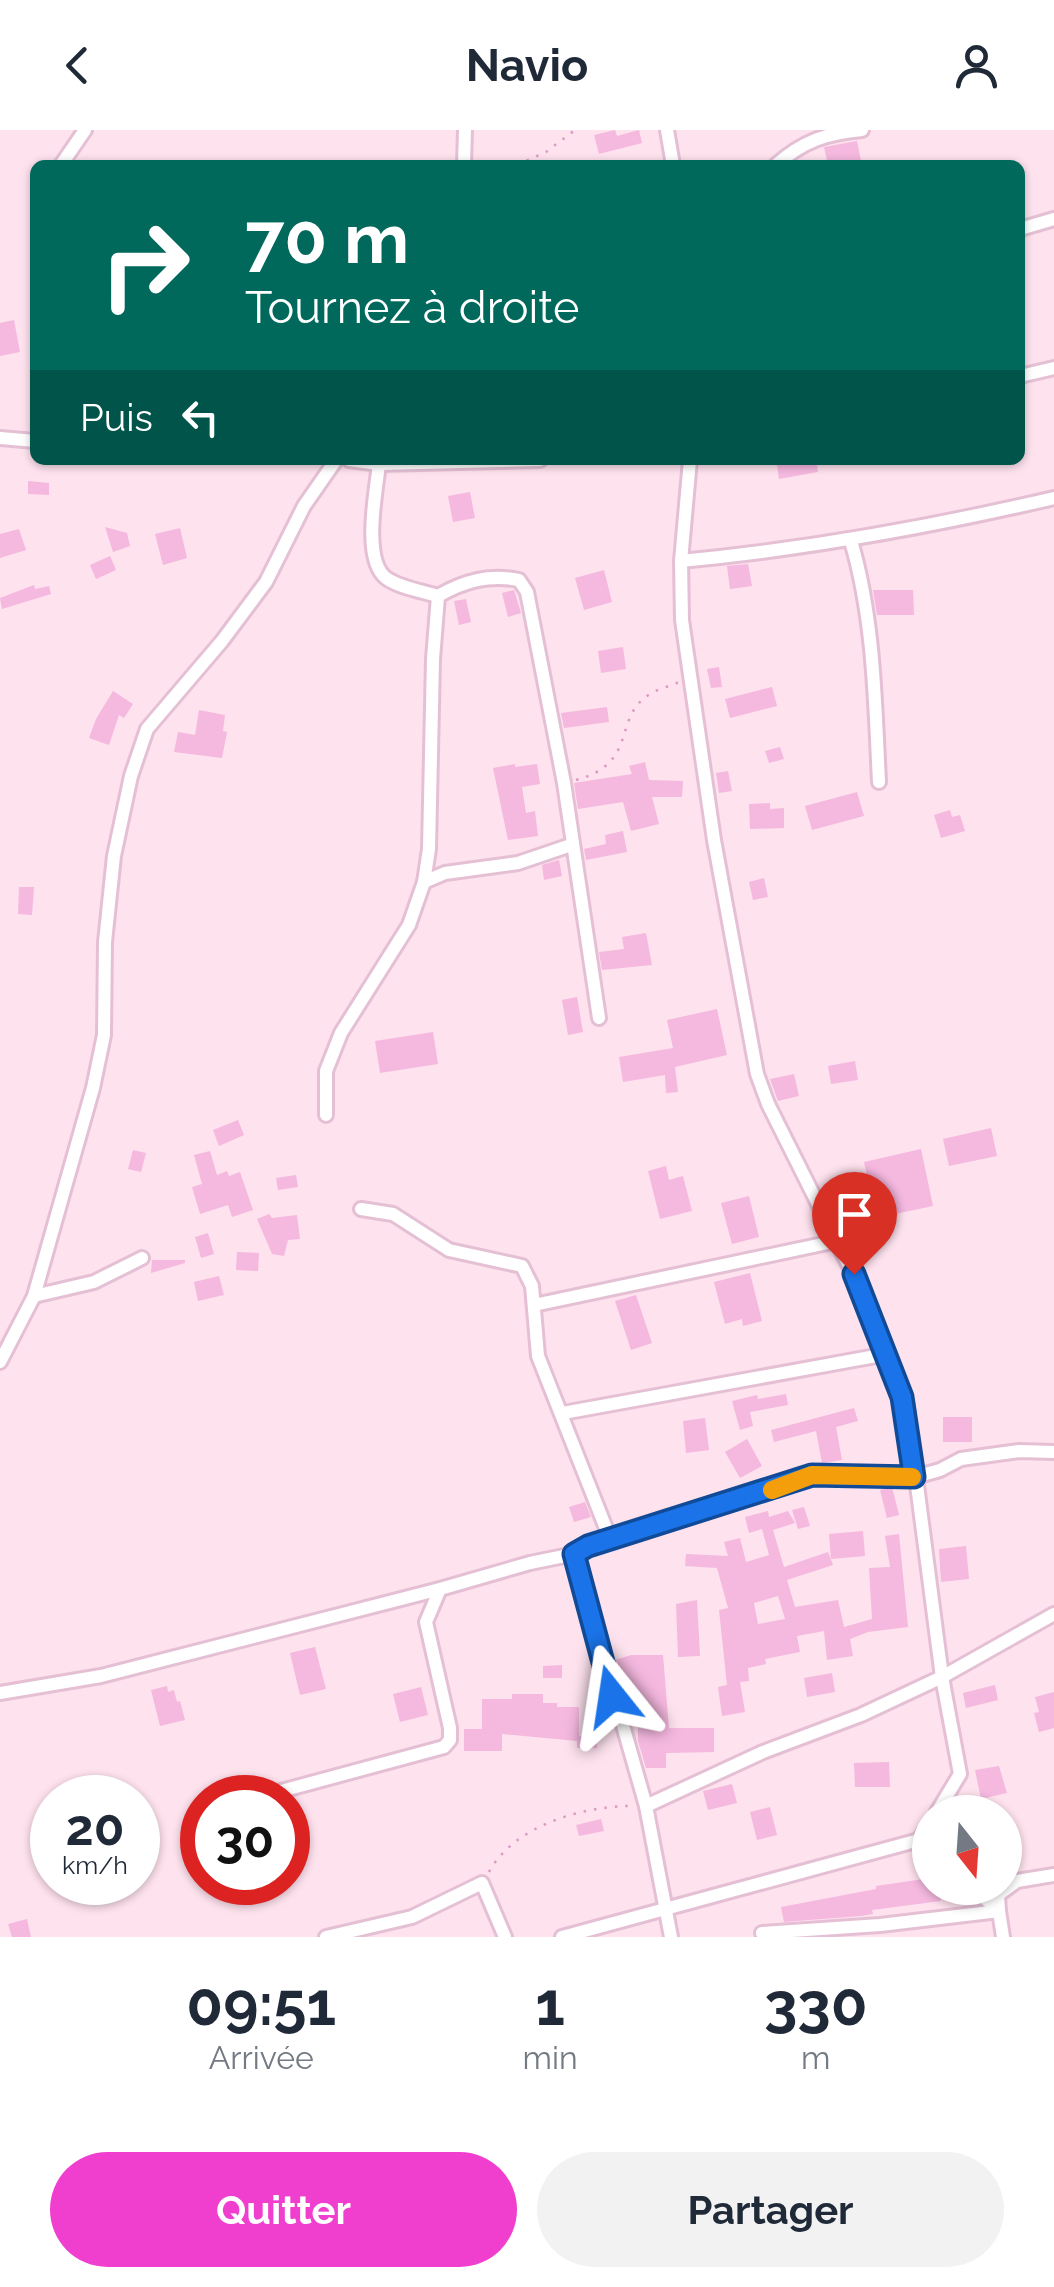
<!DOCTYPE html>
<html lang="fr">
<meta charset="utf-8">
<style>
:root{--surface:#fff;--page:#f2f2f3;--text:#1f2937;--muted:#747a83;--accent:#f03fcf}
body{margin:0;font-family:Raleway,sans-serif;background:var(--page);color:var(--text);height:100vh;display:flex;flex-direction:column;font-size:38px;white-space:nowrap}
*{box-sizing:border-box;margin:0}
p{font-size:32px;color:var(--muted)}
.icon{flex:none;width:55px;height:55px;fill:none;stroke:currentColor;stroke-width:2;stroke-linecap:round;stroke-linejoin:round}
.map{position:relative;height:1807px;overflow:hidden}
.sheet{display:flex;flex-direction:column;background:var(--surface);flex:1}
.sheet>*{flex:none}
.guide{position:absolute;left:30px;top:30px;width:995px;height:305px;border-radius:15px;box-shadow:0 2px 8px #0004;background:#00695c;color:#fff;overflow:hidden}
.needle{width:65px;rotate:163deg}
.buttons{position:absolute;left:912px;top:1665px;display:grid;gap:20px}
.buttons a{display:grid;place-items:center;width:110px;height:110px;border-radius:50%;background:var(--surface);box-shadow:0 2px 8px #0004;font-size:50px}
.speed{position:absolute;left:30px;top:1645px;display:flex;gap:20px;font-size:50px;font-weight:700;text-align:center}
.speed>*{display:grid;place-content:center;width:130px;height:130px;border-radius:50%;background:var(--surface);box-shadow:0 2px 8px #0004;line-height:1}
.speed small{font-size:25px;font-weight:400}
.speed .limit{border:15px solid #d22;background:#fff;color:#111}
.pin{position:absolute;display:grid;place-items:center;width:85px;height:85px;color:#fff;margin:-102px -42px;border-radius:50% 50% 50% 0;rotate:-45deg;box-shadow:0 0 10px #0007}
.pin .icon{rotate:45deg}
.me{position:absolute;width:110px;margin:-55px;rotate:345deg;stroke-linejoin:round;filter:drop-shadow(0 0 8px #0008)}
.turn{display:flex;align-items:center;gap:35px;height:210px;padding:0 50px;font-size:45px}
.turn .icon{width:130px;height:130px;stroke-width:2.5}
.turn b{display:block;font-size:70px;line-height:85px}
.then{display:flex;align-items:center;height:95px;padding:0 50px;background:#0003;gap:20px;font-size:38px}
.eta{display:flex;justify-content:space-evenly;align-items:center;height:170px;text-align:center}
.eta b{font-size:60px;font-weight:700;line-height:70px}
.primary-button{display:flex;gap:20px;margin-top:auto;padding:20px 50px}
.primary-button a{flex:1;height:115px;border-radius:60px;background:var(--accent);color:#fff;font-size:40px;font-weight:700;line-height:115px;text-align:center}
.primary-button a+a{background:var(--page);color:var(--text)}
header{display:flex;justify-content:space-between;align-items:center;height:130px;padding:0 50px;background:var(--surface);font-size:45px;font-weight:700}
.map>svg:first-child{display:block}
.building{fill:#f5b8df;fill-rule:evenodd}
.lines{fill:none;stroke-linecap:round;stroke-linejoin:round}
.street-casing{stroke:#e5c0d5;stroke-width:18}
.path{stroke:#da9bc4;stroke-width:2.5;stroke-dasharray:2.5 8;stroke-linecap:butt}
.street{stroke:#fff;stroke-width:12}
.route-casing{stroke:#114b97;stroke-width:25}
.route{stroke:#1a73e8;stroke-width:18}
.slow{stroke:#f59e0b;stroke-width:18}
</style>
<header><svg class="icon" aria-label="back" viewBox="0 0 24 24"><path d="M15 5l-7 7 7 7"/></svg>Navio<svg class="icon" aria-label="person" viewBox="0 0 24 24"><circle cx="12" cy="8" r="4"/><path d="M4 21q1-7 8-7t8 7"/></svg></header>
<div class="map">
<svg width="1054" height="1807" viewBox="0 0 1054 1807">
<rect width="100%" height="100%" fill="#fee2ee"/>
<g class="building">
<polygon points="615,0 617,6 639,0 642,13 599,24 594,5"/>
<polygon points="857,11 861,31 828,35 824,17"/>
<polygon points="14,190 20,222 0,226 0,193"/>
<polygon points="803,330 816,330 818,342 779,349 777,335"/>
<polygon points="28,351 49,353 49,365 28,364"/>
<polygon points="470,362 475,388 453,392 448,366"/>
<polygon points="105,397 127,403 130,416 113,422"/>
<polygon points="180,398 187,428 163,435 155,404"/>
<polygon points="19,399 26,420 0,428 0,404"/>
<polygon points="110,426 116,440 96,449 90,435"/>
<polygon points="748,434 752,456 730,459 727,436"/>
<polygon points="604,440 612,472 584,480 575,448"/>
<polygon points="34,455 35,459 49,456 51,464 2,479 0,468"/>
<polygon points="514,460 521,483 508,487 502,463"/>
<polygon points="873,460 913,460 914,485 877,485"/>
<polygon points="466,469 471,492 459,495 454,471"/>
<polygon points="623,517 626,539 601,543 598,521"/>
<polygon points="719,537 722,557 711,558 707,539"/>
<polygon points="772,557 777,576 730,588 725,569"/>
<polygon points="113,561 133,574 124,588 119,585 109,615 89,608 96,589"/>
<polygon points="607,577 609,592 564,598 561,583"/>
<polygon points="199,580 225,585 223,601 227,602 222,628 174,622 178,602 195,605"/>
<polygon points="780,617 784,629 769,633 765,621"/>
<polygon points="645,632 649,650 683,651 682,667 652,667 659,694 631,701 623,672 578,679 574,653 632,644 629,636"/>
<polygon points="515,634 515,637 537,634 540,654 522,657 526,683 535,681 538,706 508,710 493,638"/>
<polygon points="728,641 732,661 719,663 716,643"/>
<polygon points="857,662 864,686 812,700 805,676"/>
<polygon points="770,673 770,679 784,678 784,698 750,699 749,674"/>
<polygon points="950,680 952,687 960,685 965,701 941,708 934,685"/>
<polygon points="623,701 627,722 586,730 584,719 606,714 605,705"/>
<polygon points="559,730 562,746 544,750 542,735"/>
<polygon points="764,748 768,767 753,770 749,752"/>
<polygon points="19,757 34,757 32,785 18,784"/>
<polygon points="646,803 652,835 602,840 599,822 624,819 622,807"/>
<polygon points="577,867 583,902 568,905 562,870"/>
<polygon points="717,879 727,925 675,937 678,962 666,963 665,945 623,952 619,927 673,918 667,890"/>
<polygon points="433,902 438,934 380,943 375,911"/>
<polygon points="855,931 858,950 831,954 828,936"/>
<polygon points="794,944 799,966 778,971 770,949"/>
<polygon points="238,990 244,1005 219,1016 213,1000"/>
<polygon points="991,998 997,1026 949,1036 943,1009"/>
<polygon points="921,1019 933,1076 876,1088 864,1032"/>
<polygon points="133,1020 146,1023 141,1042 128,1039"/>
<polygon points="210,1021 217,1045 227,1041 229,1046 240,1042 253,1080 232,1087 228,1075 200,1084 192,1057 202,1054 194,1025"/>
<polygon points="666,1036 669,1050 683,1046 692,1081 660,1089 648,1041"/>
<polygon points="296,1045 298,1057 278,1060 276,1048"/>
<polygon points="749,1066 759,1107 732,1114 721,1073"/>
<polygon points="269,1084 272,1088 297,1085 300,1109 288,1110 284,1126 272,1124 257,1089"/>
<polygon points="208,1103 214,1124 201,1128 195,1107"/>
<polygon points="237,1122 259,1123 258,1141 236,1140"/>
<polygon points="152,1130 185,1130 185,1133 151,1143"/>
<polygon points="750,1143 762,1191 743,1196 742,1189 725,1194 714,1152"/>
<polygon points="219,1146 224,1165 198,1171 194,1152"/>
<polygon points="636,1165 652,1213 631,1220 615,1171"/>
<polygon points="786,1264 788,1275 750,1282 753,1296 740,1300 732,1271 757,1265 758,1269"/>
<polygon points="854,1278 858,1291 836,1297 842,1330 822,1333 816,1301 774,1312 771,1300"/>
<rect x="943" y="1287" width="29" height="25"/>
<polygon points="705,1288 709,1320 686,1323 683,1291"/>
<polygon points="747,1309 762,1336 740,1348 725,1322"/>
<polygon points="892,1357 899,1385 887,1388 880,1360"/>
<polygon points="585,1372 591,1387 574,1392 569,1377"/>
<polygon points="804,1377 810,1396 798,1399 792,1380"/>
<path d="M768 1381 769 1387 788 1381 795 1393 773 1400 784 1437 828 1422 833 1435 787 1450 795 1477 838 1470 844 1497 872 1489 869 1438 890 1437 885 1406 899 1404 908 1497 868 1502 850 1509 853 1526 827 1530 824 1501 797 1506 800 1522 765 1529 766 1534 748 1538 749 1551 740 1552 745 1582 722 1586 718 1557 727 1555 719 1480 728 1478 717 1438 685 1436 686 1424 728 1426 724 1412 740 1408 746 1432 769 1425 762 1399 749 1403 745 1387ZM778 1466 785 1489 758 1494 754 1473Z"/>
<polygon points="863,1401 865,1426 831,1429 829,1404"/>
<polygon points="966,1416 969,1449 941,1452 939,1419"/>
<polygon points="697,1470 700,1526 678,1527 676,1474"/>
<polygon points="315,1517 326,1559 300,1565 290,1523"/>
<polygon points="631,1525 663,1525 669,1598 714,1598 714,1622 666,1623 666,1638 646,1638 638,1611 638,1595 634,1596 615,1530"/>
<polygon points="562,1535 562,1548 543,1548 543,1536"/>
<polygon points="832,1543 835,1562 807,1567 804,1548"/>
<polygon points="995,1555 998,1570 966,1578 963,1563"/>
<polygon points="167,1556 168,1562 174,1560 177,1572 180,1571 185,1590 160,1596 151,1560"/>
<polygon points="421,1557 428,1585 400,1592 393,1564"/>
<polygon points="1054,1562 1054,1598 1039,1602 1034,1583 1039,1582 1035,1567"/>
<polygon points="512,1564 543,1564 543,1573 557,1573 557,1577 579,1577 579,1606 597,1607 597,1618 577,1618 577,1611 502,1604 502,1621 464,1621 464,1599 482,1599 482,1569 512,1569"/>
<polygon points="889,1632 890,1657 855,1657 854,1633"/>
<polygon points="999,1636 1007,1663 981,1669 975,1640"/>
<polygon points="732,1654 737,1673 708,1680 703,1661"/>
<polygon points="770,1677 777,1705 757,1710 750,1682"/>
<polygon points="601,1689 604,1701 579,1706 576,1695"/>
<polygon points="930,1748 930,1758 940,1758 941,1771 872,1780 873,1784 861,1786 784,1792 781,1777 876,1759 876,1756"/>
<polygon points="27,1789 31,1807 12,1807 8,1794"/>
</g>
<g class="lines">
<g class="street-casing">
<g id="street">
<polyline points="667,0 673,35"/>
<polyline points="61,35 85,0"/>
<polyline points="464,35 465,0"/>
<path d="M776 35C803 11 827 3 862 0"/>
<polyline points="1020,99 1054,89"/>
<polyline points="1020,246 1054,238"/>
<polyline points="0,308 35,311"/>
<polyline points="349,330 379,334 540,330"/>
<polyline points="690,330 681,431 682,490 714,710 757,944 768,974 853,1144 902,1267 911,1309 942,1547 960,1644 937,1682"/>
<path d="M379 334C376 362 362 429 386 448 400 458 422 461 438 466 464 451 489 444 519 450L527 462 564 653 599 888"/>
<path d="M851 411C874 489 875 571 879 652"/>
<path d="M681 431C807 419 930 397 1054 368"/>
<polyline points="424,752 445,743 518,733 571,715"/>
<polyline points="326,985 326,941 341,903 409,795 424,752 429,719 433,529 438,466"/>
<polyline points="361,1079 393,1084 449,1120 522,1136 532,1156 538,1226 611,1411"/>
<polyline points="34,1166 94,1152 142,1128"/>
<polyline points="534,1175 837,1111"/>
<polyline points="0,1232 34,1166 93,958 104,905 105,812 114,726 131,646 147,599 222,511 266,452 304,376 336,330"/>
<polyline points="563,1283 887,1224"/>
<polyline points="574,1424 646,1676 671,1807"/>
<polyline points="0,1563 101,1546 440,1459 530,1433 574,1424 587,1417 812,1345 915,1347 940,1340 961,1329 1019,1321 1054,1322"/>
<polyline points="270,1664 444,1617 450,1610 450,1598 426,1492 440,1459"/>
<polyline points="646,1676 763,1622 861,1585 942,1547 1054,1484"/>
<polyline points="930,1693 919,1710 930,1720"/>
<polyline points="973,1758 999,1781 1003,1807"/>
<polyline points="762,1803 880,1795 999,1781 998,1765 1017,1751 1054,1745"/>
<polyline points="326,1807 412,1787 482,1753 505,1807"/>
<polyline points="562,1807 919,1710"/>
</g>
</g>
<g class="path">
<polyline points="517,35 546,22 575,0"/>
<path d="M576 650C640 633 611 588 650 564 658 559 670 556 679 552"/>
<path d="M489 1742C514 1696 580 1677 629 1676"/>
</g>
<use href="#street" class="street"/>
</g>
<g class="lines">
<g class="route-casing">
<polyline id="route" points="612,1566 574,1424 588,1416 812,1345 914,1347 902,1267 854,1144"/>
</g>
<use href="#route" class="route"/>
<polyline class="slow" points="772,1360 812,1345 912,1347"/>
</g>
</svg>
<div class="buttons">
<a><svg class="needle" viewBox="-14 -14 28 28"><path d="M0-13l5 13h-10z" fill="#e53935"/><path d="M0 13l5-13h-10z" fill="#747a83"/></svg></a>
</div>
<div class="speed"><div>20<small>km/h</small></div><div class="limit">30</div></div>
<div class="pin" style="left:854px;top:1144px;background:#d93025"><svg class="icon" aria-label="arrive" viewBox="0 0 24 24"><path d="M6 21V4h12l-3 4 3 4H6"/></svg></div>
<svg class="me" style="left:612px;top:1566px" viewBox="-20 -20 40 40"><path d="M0-17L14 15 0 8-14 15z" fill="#1a73e8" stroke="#fff" stroke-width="4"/></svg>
<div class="guide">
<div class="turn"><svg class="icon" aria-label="right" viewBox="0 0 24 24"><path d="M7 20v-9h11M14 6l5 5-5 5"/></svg><div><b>70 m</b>Tournez à droite</div></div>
<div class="then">Puis<svg class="icon" aria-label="left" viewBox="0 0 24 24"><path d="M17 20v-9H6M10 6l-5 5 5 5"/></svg></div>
</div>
</div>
<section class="sheet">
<div class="eta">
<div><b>09:51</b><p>Arrivée</p></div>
<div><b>1</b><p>min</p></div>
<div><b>330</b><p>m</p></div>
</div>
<div class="primary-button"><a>Quitter</a><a>Partager</a></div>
</section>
